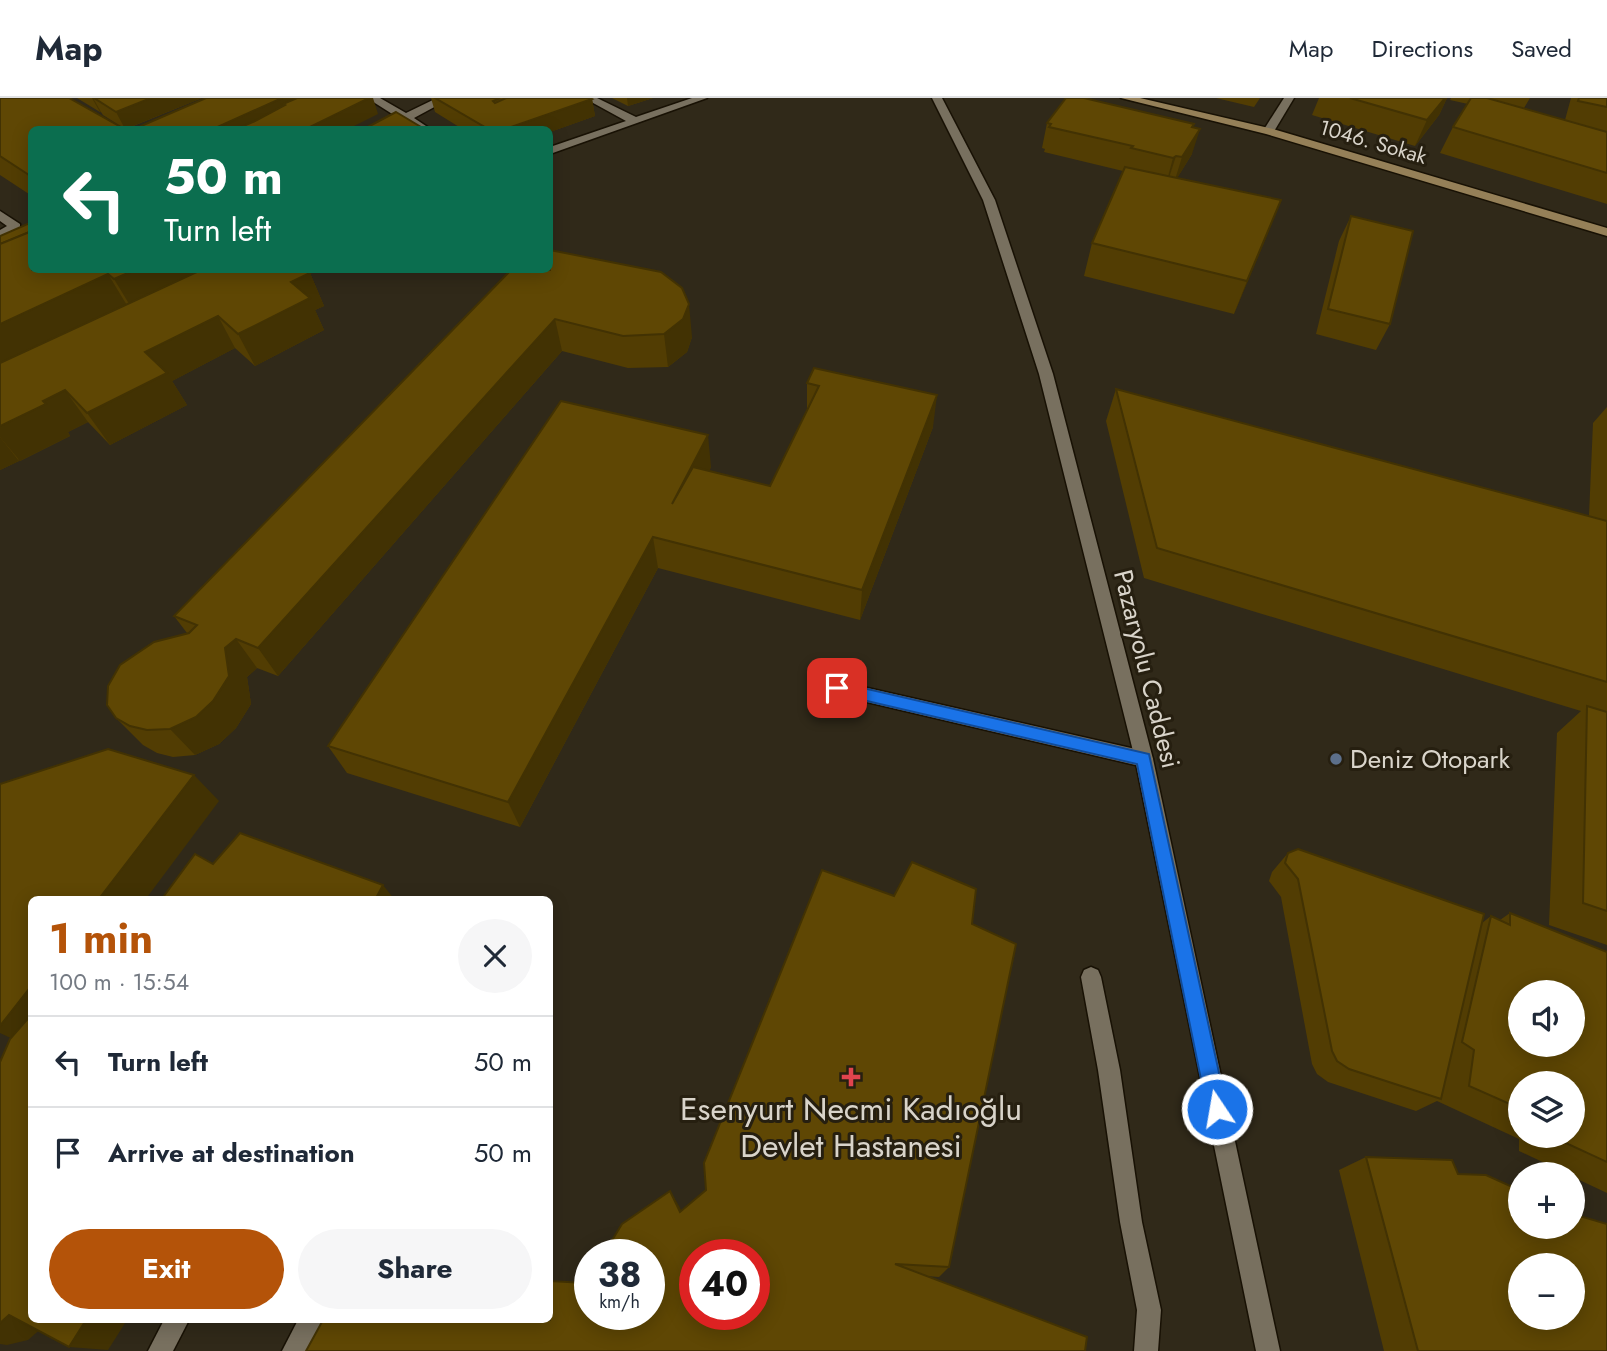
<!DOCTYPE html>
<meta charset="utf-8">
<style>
:root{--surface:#fff;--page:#f6f6f7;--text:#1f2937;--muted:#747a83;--line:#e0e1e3;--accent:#b45309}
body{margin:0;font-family:Jost,sans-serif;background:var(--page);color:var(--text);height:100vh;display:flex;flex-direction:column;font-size:26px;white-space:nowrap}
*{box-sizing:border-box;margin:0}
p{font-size:23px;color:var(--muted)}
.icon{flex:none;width:38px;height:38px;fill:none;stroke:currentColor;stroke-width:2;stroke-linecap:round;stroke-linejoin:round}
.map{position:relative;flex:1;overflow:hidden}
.side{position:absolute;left:28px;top:798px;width:525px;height:427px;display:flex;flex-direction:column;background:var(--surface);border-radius:10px;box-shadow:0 4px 18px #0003}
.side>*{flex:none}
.hud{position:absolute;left:28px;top:28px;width:525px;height:147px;border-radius:10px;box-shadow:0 4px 18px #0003;background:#0b6e4f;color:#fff;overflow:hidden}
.fabs{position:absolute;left:1508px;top:882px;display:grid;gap:14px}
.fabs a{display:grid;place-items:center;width:77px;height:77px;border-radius:50%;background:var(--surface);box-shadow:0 4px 18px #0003;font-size:35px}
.speed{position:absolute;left:574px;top:1141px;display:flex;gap:14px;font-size:35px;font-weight:700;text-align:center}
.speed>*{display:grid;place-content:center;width:91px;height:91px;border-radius:50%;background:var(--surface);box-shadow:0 4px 18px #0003;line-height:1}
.speed small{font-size:18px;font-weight:400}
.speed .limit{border:10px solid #d22;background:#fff;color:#111}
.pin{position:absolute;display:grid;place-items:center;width:60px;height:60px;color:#fff;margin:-30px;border-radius:14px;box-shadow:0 4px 10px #0006}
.me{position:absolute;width:77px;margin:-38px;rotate:348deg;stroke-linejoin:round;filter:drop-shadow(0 0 5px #0008)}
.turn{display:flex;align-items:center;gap:24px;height:147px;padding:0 21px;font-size:32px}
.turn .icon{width:91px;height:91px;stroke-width:2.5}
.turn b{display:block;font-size:49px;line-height:60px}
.round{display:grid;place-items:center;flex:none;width:74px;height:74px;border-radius:37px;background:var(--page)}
.summary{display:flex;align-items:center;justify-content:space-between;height:119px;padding:0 21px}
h1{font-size:42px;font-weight:700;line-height:52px;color:var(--accent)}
.primary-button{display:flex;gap:14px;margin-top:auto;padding:14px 21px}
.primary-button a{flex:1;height:80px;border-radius:42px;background:var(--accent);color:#fff;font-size:28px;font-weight:700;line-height:80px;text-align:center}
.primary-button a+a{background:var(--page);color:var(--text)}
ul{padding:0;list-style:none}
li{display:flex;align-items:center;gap:21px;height:91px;padding:0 21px;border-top:2px solid var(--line)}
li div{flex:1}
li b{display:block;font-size:26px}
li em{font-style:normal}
header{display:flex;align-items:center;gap:42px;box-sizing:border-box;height:98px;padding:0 35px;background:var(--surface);border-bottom:2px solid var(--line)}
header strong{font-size:33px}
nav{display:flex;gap:38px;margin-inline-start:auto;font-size:24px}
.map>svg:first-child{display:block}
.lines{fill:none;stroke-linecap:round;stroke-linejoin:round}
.service-casing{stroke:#181104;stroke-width:3}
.minor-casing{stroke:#181104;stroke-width:3}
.tertiary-casing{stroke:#181104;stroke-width:3}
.secondary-casing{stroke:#181104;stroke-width:3}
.service{fill:#78705f;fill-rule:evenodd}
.minor{fill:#78705f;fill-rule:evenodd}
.tertiary{fill:#78705f;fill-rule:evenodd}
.secondary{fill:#958058;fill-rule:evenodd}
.wall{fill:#523d03;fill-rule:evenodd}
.shaded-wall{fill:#423203}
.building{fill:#5f4704;stroke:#423203;stroke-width:2;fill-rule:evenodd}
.route{fill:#1a73e8;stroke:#114b97;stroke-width:2}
.service-dot{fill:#5c6f8a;stroke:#261f10;stroke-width:2.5}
.health-dot{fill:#e0444e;stroke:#261f10;stroke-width:2.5}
.labels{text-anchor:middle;stroke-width:6;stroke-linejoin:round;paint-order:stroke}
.far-street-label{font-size:21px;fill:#d9d4ca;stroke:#261f10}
.street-label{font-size:26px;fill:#d9d4ca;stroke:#261f10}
.poi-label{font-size:26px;fill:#d9d4ca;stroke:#261f10;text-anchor:start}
.near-poi-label{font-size:32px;fill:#d9d4ca;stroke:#261f10}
</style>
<header>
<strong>Map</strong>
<nav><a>Map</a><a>Directions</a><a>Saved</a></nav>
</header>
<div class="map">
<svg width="1607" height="1253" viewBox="0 0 1607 1253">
<rect width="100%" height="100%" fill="#302919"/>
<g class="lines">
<g class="service-casing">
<g id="service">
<polygon points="0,113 20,126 20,132 0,140 0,132 7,128 0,123"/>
<polygon points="1091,869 1098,872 1101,879 1120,972 1142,1124 1161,1212 1158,1253 1134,1253 1137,1212 1120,1124 1098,972 1081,879 1084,872"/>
<polygon points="164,1222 189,1222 173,1253 148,1253"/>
<polygon points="298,1222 323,1222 307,1253 282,1253"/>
</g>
</g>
<g class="minor-casing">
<g id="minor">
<polygon points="367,0 380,0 406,15 437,0 451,0 414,20 432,32 418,32 405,24 389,32 374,32 397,19"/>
<polygon points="584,0 597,0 636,19 692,0 707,0 550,56 550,49 626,23"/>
<polygon points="1284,0 1294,0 1273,35 1265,35 1263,33"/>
<polygon points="837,583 1144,653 1150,656 1153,661 1150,666 1144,669 837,597 831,595 828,590 831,585"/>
</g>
</g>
<g class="tertiary-casing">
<polygon id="tertiary" points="932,0 942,0 995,102 1053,276 1153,661 1280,1253 1256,1253 1135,661 1039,276 983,102"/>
</g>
<g class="secondary-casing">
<polygon id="secondary" points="1121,0 1140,0 1273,31 1607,130 1607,138 1266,36"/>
</g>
<use href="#service" class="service"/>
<use href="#minor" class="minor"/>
<use href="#tertiary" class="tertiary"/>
<use href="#secondary" class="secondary"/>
</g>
<g class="wall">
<polygon points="0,0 122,29 103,17 101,14 100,14 77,0 202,0 126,31 32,32 32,98 0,77"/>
<polygon points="431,0 590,0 592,1 595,18 550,34 550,32 464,32 435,14"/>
<polygon points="612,0 653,0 628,8"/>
<polygon points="1216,0 1260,0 1254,9"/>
<polygon points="1319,0 1447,0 1439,17 1415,48 1312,17"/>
<polygon points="1451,0 1530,0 1524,10 1565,22 1571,0 1607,0 1607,106 1440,55 1453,29 1468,6 1450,2"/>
<polygon points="1047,25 1193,29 1192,56 1177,80 1281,102 1234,216 1084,178 1092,145 1123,73 1044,54 1045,51 1042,50"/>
<polygon points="1351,118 1390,226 1376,252 1316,236 1339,143"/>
<polygon points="0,138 271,174 310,175 324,208 315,212 324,232 255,268 235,250 172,283 187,307 110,347 88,324 68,334 70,338 20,363 18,361 19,363 0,372"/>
<polygon points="511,172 692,239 687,254 668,269 628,270 562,253 278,578 257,570 247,579 251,606 236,630 219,646 195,657 173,659 157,655 143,647 116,620 187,535 174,518"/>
<polygon points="814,270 933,329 860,522 658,470 520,729 347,675 328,648 711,369 709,373 770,388 807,312 807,285"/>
<polygon points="1116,291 1589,418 1593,325 1607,309 1607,847 1549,827 1557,635 1581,613 1144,480 1106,323"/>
<path d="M1288 755 1482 825 1491 818 1500 822 1510 815 1607 854V1095L1573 1079V1076H1568L1519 1053V1041L1437 1003 1416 1013 1328 984 1317 976 1312 966 1281 799 1269 783 1272 774ZM1521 985 1573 1038H1521Z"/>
<polygon points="972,826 949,1169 939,1179 927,1178 585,1185 670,1093 681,1113 706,1092"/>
<polygon points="1366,1059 1510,1088 1520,1084 1521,1129 1607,1253 1384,1253 1339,1072"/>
</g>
<g class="shaded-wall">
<polygon points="92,0 93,0 101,14 100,14"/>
<polygon points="151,0 202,0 125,31 116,14"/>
<polygon points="282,0 306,0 285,7 283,6 288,18 258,32 211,32"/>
<polygon points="369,0 373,0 378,16 346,32 304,32"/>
<polygon points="627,0 653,0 628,8"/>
<polygon points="1445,0 1447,0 1439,17 1415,48 1427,22"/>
<polygon points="592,1 595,18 550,34 550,32 502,32"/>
<polygon points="1200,31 1192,56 1174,85 1182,59"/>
<polygon points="1176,58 1168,83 1166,86 1173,60"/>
<polygon points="1281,102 1268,135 1234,216 1247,183"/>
<polygon points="135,172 219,172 134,214 114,181"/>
<polygon points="310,175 324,208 315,212 324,232 255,268 238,236 291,184"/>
<polygon points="108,176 128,209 0,270 0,226"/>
<polygon points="689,206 692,239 687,254 668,269 664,236"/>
<polygon points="218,218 235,250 172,283 187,307 110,347 87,315 145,254"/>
<polygon points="555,221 562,253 278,578 258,550"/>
<polygon points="65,292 88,324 68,334 70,338 20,363 0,339 0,328 43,303"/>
<polygon points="937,297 933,329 860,522 862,492"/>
<polygon points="708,337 711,369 677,437 672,406"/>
<polygon points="0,339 19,363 0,372"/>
<polygon points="653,439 658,470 520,729 508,704"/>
<polygon points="236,541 257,570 247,579 251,606 236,630 219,646 195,657 170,631 225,550"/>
<polygon points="194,677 219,703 145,802 98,802"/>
<polygon points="383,787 395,802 375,802"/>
<polygon points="32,887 32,950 0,935 0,928"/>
<polygon points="670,1093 679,1108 688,1127 680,1114"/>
<polygon points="9,1217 51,1222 28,1242 7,1247 0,1246 0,1225"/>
<polygon points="86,1222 127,1222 108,1252 69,1249"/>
</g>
<g class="building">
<polygon points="0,0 69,0 126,32 32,32 32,79 0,58"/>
<polygon points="94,0 151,0 116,14"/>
<polygon points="206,0 282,0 211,32 146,32 141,28"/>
<polygon points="297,0 369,0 304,32 234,32 255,23 285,7 283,6"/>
<polygon points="435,0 500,0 493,3 495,5 506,0 590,0 592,1 502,32 490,32"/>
<polygon points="1066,0 1084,0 1194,26 1192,29 1200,31 1182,59 1176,58 1173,60 1131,50 1133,48 1049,29 1051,26 1047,25"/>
<polygon points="1350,0 1445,0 1427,22"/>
<polygon points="1471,0 1487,0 1607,34 1607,75 1453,29"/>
<polygon points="1579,0 1607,0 1607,9 1578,3"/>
<polygon points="396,14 426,32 362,32"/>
<polygon points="1125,69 1281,102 1247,183 1092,145"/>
<polygon points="1351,118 1413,133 1390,226 1328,211"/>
<polygon points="32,124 32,133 0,146 0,138"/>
<polygon points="32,133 32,172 135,172 114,181 108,176 0,226 0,146"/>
<polygon points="550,152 661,174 682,190 689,206 683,221 664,236 623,238 555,221 258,550 236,541 225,550 229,578 213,603 196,619 170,631 147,632 130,628 116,620 107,607 108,588 120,567 154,544 189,535 197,527 174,518 511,172 550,172"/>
<polygon points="201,172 268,172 271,174 276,172 305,172 310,175 291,184 310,200 238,236 218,218 145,254 167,275 87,315 65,292 43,303 46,306 0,328 0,265"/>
<polygon points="814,270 937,297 862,492 653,439 508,704 328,648 561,303 708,337 672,406 693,369 770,388 819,288 807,285"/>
<polygon points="1116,291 1607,423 1607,584 1157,450"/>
<polygon points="1587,608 1607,614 1607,813 1583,805"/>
<polygon points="108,651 194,677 98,802 32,802 32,887 0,928 0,686"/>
<polygon points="240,735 383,787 375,802 161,802 195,756 213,766"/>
<polygon points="1298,751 1484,816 1441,1001 1349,971 1337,963 1332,953 1298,781 1285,765 1288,755"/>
<path d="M912 764 976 791 972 826 1016 846 949 1169 895 1166 1087 1239 1085 1253H306L323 1222H550V1183L585 1185 590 1178V1216H649V1157H603L622 1126 670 1093 680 1114 706 1092 704 1065 822 772 894 798ZM695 1157H754V1216H695Z"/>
<path d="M1510 815 1607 854V1064L1555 1040V1038H1573V985H1521V1011L1469 988 1474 952 1462 944 1491 818 1510 827ZM1521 894H1573V947H1521Z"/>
<polygon points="32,916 32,1222 86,1222 69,1249 9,1217 0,1225 0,964 10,941"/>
<path d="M1366 1059 1452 1062 1458 1076 1486 1077 1519 1092 1520 1084 1521 1085V1129H1573V1116L1607 1126V1253H1418ZM1521 1167H1573V1220H1521Z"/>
</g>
<polygon class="route" points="837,584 1149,656 1227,1011 1224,1018 1217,1020 1210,1018 1207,1011 1137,666 837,596 829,590"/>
<circle class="service-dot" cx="1336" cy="661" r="7"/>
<path class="health-dot" d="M847.5 968.5h7v7h7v7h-7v7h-7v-7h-7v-7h7z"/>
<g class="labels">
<g class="far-street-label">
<text transform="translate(1373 44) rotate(16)" y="7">1046. Sokak</text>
</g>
<g class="street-label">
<text transform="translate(1147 571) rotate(76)" y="9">Pazaryolu Caddesi</text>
</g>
<g class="poi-label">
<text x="1350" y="670">Deniz Otopark</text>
</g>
<g class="near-poi-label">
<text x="851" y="1022">Esenyurt Necmi Kadıoğlu<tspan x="851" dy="37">Devlet Hastanesi</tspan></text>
</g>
</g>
</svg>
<div class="fabs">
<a><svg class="icon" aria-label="sound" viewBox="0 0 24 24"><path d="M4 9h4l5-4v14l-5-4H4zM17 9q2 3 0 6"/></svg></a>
<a><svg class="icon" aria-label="layers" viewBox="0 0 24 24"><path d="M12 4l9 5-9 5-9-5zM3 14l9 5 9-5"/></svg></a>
<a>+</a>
<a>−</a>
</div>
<div class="speed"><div>38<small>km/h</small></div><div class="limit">40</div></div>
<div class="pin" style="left:837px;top:590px;background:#d93025"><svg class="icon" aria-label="arrive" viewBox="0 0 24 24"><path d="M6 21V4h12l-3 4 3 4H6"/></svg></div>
<svg class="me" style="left:1217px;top:1011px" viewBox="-20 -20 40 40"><circle r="17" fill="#1a73e8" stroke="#fff" stroke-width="3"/><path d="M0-11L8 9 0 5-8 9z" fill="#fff"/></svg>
<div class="hud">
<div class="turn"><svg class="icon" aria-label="left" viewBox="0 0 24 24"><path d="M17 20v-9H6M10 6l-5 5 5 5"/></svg><div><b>50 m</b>Turn left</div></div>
</div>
<section class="side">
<div class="summary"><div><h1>1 min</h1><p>100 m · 15:54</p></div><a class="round"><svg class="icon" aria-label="close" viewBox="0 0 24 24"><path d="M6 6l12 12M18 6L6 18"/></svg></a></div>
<ul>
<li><svg class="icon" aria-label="left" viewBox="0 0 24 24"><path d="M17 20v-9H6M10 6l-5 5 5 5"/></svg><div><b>Turn left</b></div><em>50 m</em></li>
<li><svg class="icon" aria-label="arrive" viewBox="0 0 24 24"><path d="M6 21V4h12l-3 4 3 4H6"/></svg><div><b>Arrive at destination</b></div><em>50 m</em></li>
</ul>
<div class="primary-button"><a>Exit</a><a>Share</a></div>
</section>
</div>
